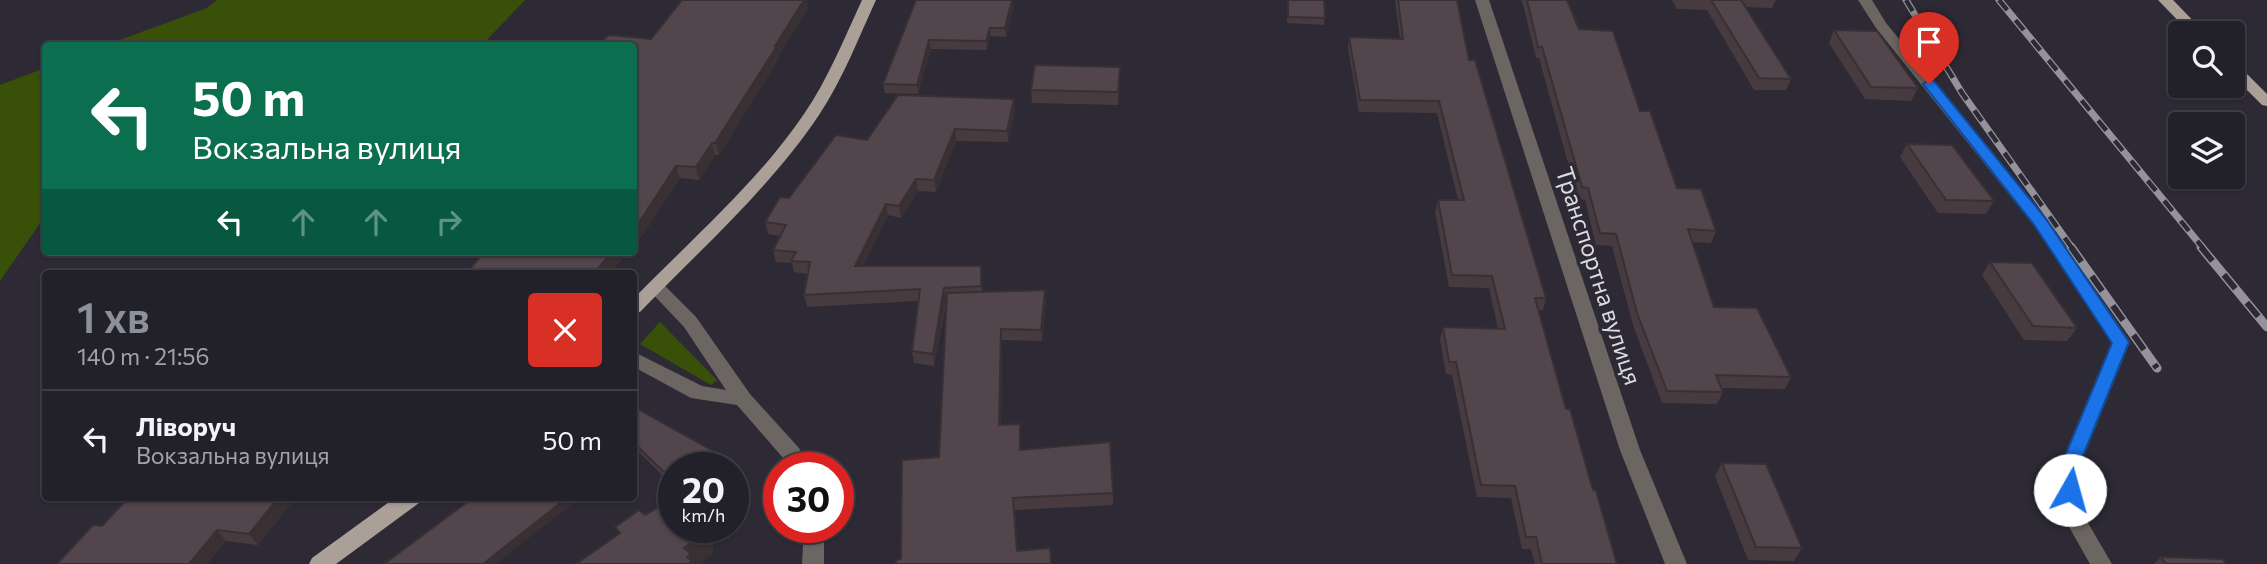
<!DOCTYPE html>
<html lang="uk">
<meta charset="utf-8">
<style>
:root{--surface:#222028;--page:#2a2830;--text:#f1f3f6;--muted:#a2a3a8;--line:#3f3e45;--accent:#8c9099}
body{margin:0;font-family:Commissioner,sans-serif;background:var(--page);color:var(--text);height:100vh;display:flex;flex-direction:column;font-size:26px;white-space:nowrap}
*{box-sizing:border-box;margin:0}
p{font-size:23px;color:var(--muted)}
.icon{flex:none;width:38px;height:38px;fill:none;stroke:currentColor;stroke-width:2;stroke-linecap:round;stroke-linejoin:round}
.map{position:relative;flex:1;overflow:hidden}
.side{position:absolute;left:42px;top:270px;width:595px;height:231px;display:flex;flex-direction:column;background:var(--surface);border-radius:7px;box-shadow:0 2px 5px #0004,0 0 0 2px var(--line)}
.side>*{flex:none}
.hud{position:absolute;left:42px;top:42px;width:595px;height:214px;border-radius:7px;box-shadow:0 2px 5px #0004,0 0 0 2px var(--line);background:#0b6e4f;color:#fff;overflow:hidden}
.tools{position:absolute;left:2168px;top:21px;display:grid;gap:14px}
.tools a{display:grid;place-items:center;width:77px;height:77px;border-radius:7px;background:var(--surface);box-shadow:0 2px 5px #0004,0 0 0 2px var(--line);font-size:35px}
.speed{position:absolute;left:658px;top:452px;display:flex;gap:14px;font-size:35px;font-weight:700;text-align:center}
.speed>*{display:grid;place-content:center;width:91px;height:91px;border-radius:50%;background:var(--surface);box-shadow:0 2px 5px #0004,0 0 0 2px var(--line);line-height:1}
.speed small{font-size:18px;font-weight:400}
.speed .limit{border:10px solid #d22;background:#fff;color:#111}
.pin{position:absolute;display:grid;place-items:center;width:60px;height:60px;color:#fff;margin:-72px -30px;border-radius:50% 50% 50% 0;rotate:-45deg;box-shadow:0 0 7px #0007}
.pin .icon{rotate:45deg}
.me{position:absolute;width:77px;margin:-38px;rotate:7deg;stroke-linejoin:round;filter:drop-shadow(0 0 5px #0008)}
.turn{display:flex;align-items:center;gap:24px;height:147px;padding:0 35px;font-size:32px}
.turn .icon{width:91px;height:91px;stroke-width:2.5}
.turn b{display:block;font-size:49px;line-height:60px}
.lanes{display:flex;align-items:center;height:66px;padding:0 35px;background:#0003;justify-content:center;gap:35px;direction:ltr}
.lanes .off{opacity:.35}
.round{display:grid;place-items:center;flex:none;width:74px;height:74px;border-radius:7px;background:var(--page)}
.summary{display:flex;align-items:center;justify-content:space-between;height:119px;padding:0 35px}
h1{font-size:42px;font-weight:600;line-height:52px;color:var(--accent)}
ul{padding:0;list-style:none}
li{display:flex;align-items:center;gap:21px;height:98px;padding:0 35px;border-top:2px solid var(--line)}
li div{flex:1}
li b{display:block;font-size:26px}
li em{font-style:normal}
.map>svg:first-child{display:block}
.green{fill:#385007}
.lines{fill:none;stroke-linecap:round;stroke-linejoin:round}
.minor{fill:#6c6662;fill-rule:evenodd}
.major{fill:#aba098;fill-rule:evenodd}
.rail-far1-casing{stroke:#95929b;stroke-width:7}
.rail-casing{stroke:#95929b;stroke-width:9}
.rail-far1{stroke:#2d2a35;stroke-width:4.5;stroke-dasharray:13;stroke-linecap:butt}
.rail{stroke:#2d2a35;stroke-width:6;stroke-dasharray:18;stroke-linecap:butt}
.wall{fill:#473b40}
.shaded-wall{fill:#393034}
.building{fill:#52454b;stroke:#393034;stroke-width:2}
.route{fill:#1a73e8;stroke:#114b97;stroke-width:2}
.labels{text-anchor:middle;stroke-width:7;stroke-linejoin:round;paint-order:stroke}
.street-label{font-size:24px;fill:#dddbe2;stroke:#2d2a35}
</style>
<div class="map">
<svg width="2267" height="564" viewBox="0 0 2267 564">
<rect width="100%" height="100%" fill="#2d2a35"/>
<g class="green">
<polygon points="217,0 525,0 482,45 106,45 207,8"/>
<polygon points="45,68 45,216 0,281 0,85"/>
<polygon points="660,322 717,380 711,385 640,344"/>
</g>
<g class="lines">
<g class="minor">
<polygon points="1475,0 1489,0 1640,450 1687,564 1665,564 1620,450"/>
<polygon points="1858,0 1872,0 1886,23 2047,219 2130,342 2079,468 2081,511 2112,564 2090,564 2064,518 2061,512 2059,468 2112,342 2035,227 1876,28"/>
<polygon points="655,280 661,282 696,317 750,394 799,448 808,467 788,467 784,459 737,405 691,398 634,367 634,352 702,386 726,390 684,327 649,290 646,286"/>
<polygon points="804,527 824,527 824,564 802,564"/>
</g>
<g class="major">
<path d="M862 0H876C858 39 843 79 819 115 770 188 701 249 640 312L634 314V298C692 239 757 183 804 114 828 79 844 39 862 0Z"/>
<polygon points="2158,0 2173,0 2205,33 2190,33"/>
<polygon points="2233,64 2238,65 2267,94 2267,106 2262,105 2233,76"/>
<polygon points="396,497 422,497 419,503 336,564 309,564 312,558"/>
</g>
<g class="rail-far1-casing">
<g id="rail-far1">
<polyline points="1906,0 1962,93 2072,248"/>
<polyline points="1999,0 2203,248"/>
</g>
</g>
<g class="rail-casing">
<g id="rail">
<polyline points="2071,247 2157,368"/>
<polyline points="2201,247 2267,327"/>
</g>
</g>
<use href="#rail-far1" class="rail-far1"/>
<use href="#rail" class="rail"/>
</g>
<g class="wall">
<polygon points="916,0 1013,8 1006,37 990,36 987,50 931,49 918,94 885,93 883,84"/>
<polygon points="1287,0 1324,0 1324,25 1287,23"/>
<polygon points="1395,0 1457,0 1469,60 1546,298 1543,310 1539,310 1566,409 1617,564 1535,564 1531,549 1522,549 1511,498 1477,497 1452,375 1446,374 1440,339 1443,327 1498,329 1489,288 1449,287 1435,212 1438,200 1458,200 1437,113 1359,112 1348,48 1349,37 1400,39"/>
<polygon points="1521,0 1567,0 1579,29 1640,111 1677,188 1716,231 1711,243 1692,242 1714,307 1791,377 1785,389 1721,388 1723,392 1717,404 1662,403 1633,325 1612,246 1596,245 1585,200 1578,199 1539,58 1536,58 1524,8"/>
<polygon points="1672,0 1776,0 1772,8 1745,7 1791,79 1786,90 1754,90 1707,10 1677,9"/>
<polygon points="807,1 807,10 779,55 779,58 719,155 715,155 699,180 680,178 644,233 634,246 634,46 651,39"/>
<polygon points="1834,30 1918,88 1911,101 1865,99 1829,43"/>
<polygon points="1120,80 1118,105 1032,103 1031,90"/>
<polygon points="1014,99 1015,110 1008,142 956,141 936,192 918,191 901,218 888,215 863,266 982,277 982,292 1046,302 1042,341 1002,340 1001,425 1021,435 1021,450 1113,493 1113,505 1015,510 1017,551 1051,564 901,559 939,457 947,300 934,366 914,363 912,351 918,301 807,307 804,295 808,274 794,272 792,263 776,262 773,250 781,236 768,234 765,222 789,198 867,140"/>
<polygon points="1907,144 1994,201 1986,214 1938,213 1900,157"/>
<polygon points="484,252 628,252 610,273 467,273"/>
<polygon points="1990,262 2077,328 2067,341 2024,340 1982,275"/>
<polygon points="634,407 726,464 674,467 674,487 638,451 634,455"/>
<polygon points="1722,463 1802,548 1794,561 1748,560 1715,476"/>
<polygon points="129,497 296,497 258,545 226,541 207,564 57,564 102,526"/>
<polygon points="2161,557 2226,564 2154,564"/>
</g>
<g class="shaded-wall">
<polygon points="802,0 807,0 808,4 806,7 807,10 779,55 779,58 719,155 715,143"/>
<polygon points="1012,0 1013,8 1006,37 1005,28"/>
<polygon points="990,28 990,36 987,50 986,41"/>
<polygon points="929,40 931,49 918,94 917,85"/>
<polygon points="1120,67 1120,80 1118,105 1118,92"/>
<polygon points="1014,99 1015,110 1008,142 1007,131"/>
<polygon points="955,129 956,141 936,192 934,180"/>
<polygon points="712,143 715,155 699,180 696,167"/>
<polygon points="676,166 680,178 644,233 634,246 634,228"/>
<polygon points="916,179 918,191 901,218 899,206"/>
<polygon points="886,204 888,215 857,278 855,266"/>
<polygon points="612,252 628,252 610,273 596,273 595,272"/>
<polygon points="944,288 946,300 934,366 933,354"/>
<polygon points="1045,290 1046,302 1042,341 1041,330"/>
<polygon points="1001,329 1002,340 1001,436 999,425"/>
<polygon points="635,444 638,451 634,455 634,446"/>
<polygon points="724,457 726,464 722,467 709,467"/>
<polygon points="279,497 296,497 258,545 249,534"/>
<polygon points="568,497 581,497 496,564 483,564"/>
<polygon points="706,527 711,527 715,537 713,554 700,564 688,564 684,548"/>
<polygon points="217,530 226,541 207,564 189,564"/>
</g>
<g class="building">
<polygon points="682,0 804,0 775,46 777,46 715,143 712,143 696,167 676,166 640,221 634,228 634,46 596,46 609,35 651,39"/>
<polygon points="916,0 1012,0 1005,28 990,28 986,41 929,40 917,85 883,84"/>
<polygon points="1288,0 1324,0 1325,18 1288,17"/>
<polygon points="1398,0 1457,0 1469,60 1475,60 1546,298 1535,298 1566,409 1570,409 1593,490 1596,491 1617,564 1542,564 1536,537 1526,537 1515,486 1481,485 1456,362 1449,362 1443,327 1505,329 1492,276 1452,275 1438,200 1464,200 1439,101 1360,100 1349,37 1403,39"/>
<polygon points="1527,0 1567,0 1579,29 1613,31 1640,111 1650,111 1677,188 1701,189 1716,231 1688,229 1714,307 1757,308 1791,377 1716,375 1723,392 1667,391 1637,313 1616,234 1600,233 1588,188 1582,187 1542,47 1538,47"/>
<polygon points="1711,0 1741,0 1791,79 1759,78"/>
<polygon points="1834,30 1877,31 1918,88 1871,87"/>
<polygon points="1035,65 1120,67 1118,92 1031,90"/>
<polygon points="898,95 1014,99 1007,131 955,129 934,180 916,179 899,206 886,204 855,266 981,266 981,286 944,288 933,354 912,351 920,289 804,295 810,262 791,261 796,252 773,250 786,225 765,222 780,197 789,198 836,135 867,140"/>
<polygon points="1907,144 1952,145 1994,201 1946,200"/>
<polygon points="484,252 612,252 595,272 582,269 580,273 467,273"/>
<polygon points="1990,262 2032,263 2077,328 2033,326"/>
<polygon points="1045,290 1041,330 1001,329 999,425 1020,424 1020,450 1110,442 1113,493 1013,498 1017,551 1050,548 1051,564 896,564 896,560 901,559 902,460 939,457 947,293"/>
<polygon points="634,407 724,457 709,467 674,467 674,482 635,444 634,446"/>
<polygon points="1722,463 1766,464 1802,548 1756,547"/>
<polygon points="129,497 279,497 249,534 217,530 189,564 57,564 93,525 102,526"/>
<polygon points="474,497 568,497 483,564 384,564"/>
<polygon points="674,498 674,527 706,527 705,533 684,548 691,554 687,557 692,561 688,564 576,564 620,533 615,527 639,510 645,515"/>
<polygon points="2161,557 2223,559 2226,564 2166,564"/>
</g>
<polygon class="route" points="1929,80 1934,81 2046,219 2129,342 2078,468 2079,490 2077,495 2070,498 2063,495 2060,468 2112,343 2035,226 1923,84"/>
<g class="labels">
<g class="street-label">
<text transform="translate(1598 276) rotate(72)" y="8">Транспортна вулиця</text>
</g>
</g>
</svg>
<div class="tools">
<a><svg class="icon" aria-label="search" viewBox="0 0 24 24"><circle cx="10" cy="10" r="6"/><path d="M15 15l6 6"/></svg></a>
<a><svg class="icon" aria-label="layers" viewBox="0 0 24 24"><path d="M12 4l9 5-9 5-9-5zM3 14l9 5 9-5"/></svg></a>
</div>
<div class="speed"><div>20<small>km/h</small></div><div class="limit">30</div></div>
<div class="pin" style="left:1929px;top:84px;background:#d93025"><svg class="icon" aria-label="arrive" viewBox="0 0 24 24"><path d="M6 21V4h12l-3 4 3 4H6"/></svg></div>
<svg class="me" style="left:2070px;top:490px" viewBox="-20 -20 40 40"><circle r="19" fill="#fff"/><path d="M0-13L10 11 0 6-10 11z" fill="#1a73e8"/></svg>
<div class="hud">
<div class="turn"><svg class="icon" aria-label="left" viewBox="0 0 24 24"><path d="M17 20v-9H6M10 6l-5 5 5 5"/></svg><div><b>50 m</b>Вокзальна вулиця</div></div>
<div class="lanes"><svg class="icon" aria-label="left" viewBox="0 0 24 24"><path d="M17 20v-9H6M10 6l-5 5 5 5"/></svg><svg class="icon off" aria-label="ahead" viewBox="0 0 24 24"><path d="M12 20V5M6 11l6-6 6 6"/></svg><svg class="icon off" aria-label="ahead" viewBox="0 0 24 24"><path d="M12 20V5M6 11l6-6 6 6"/></svg><svg class="icon off" aria-label="right" viewBox="0 0 24 24"><path d="M7 20v-9h11M14 6l5 5-5 5"/></svg></div>
</div>
<section class="side">
<div class="summary"><div><h1>1 хв</h1><p>140 m · 21:56</p></div><a class="round" style="background:#d93025;color:#fff"><svg class="icon" aria-label="close" viewBox="0 0 24 24"><path d="M6 6l12 12M18 6L6 18"/></svg></a></div>
<ul>
<li><svg class="icon" aria-label="left" viewBox="0 0 24 24"><path d="M17 20v-9H6M10 6l-5 5 5 5"/></svg><div><b>Ліворуч</b><p>Вокзальна вулиця</p></div><em>50 m</em></li>
</ul>
</section>
</div>
